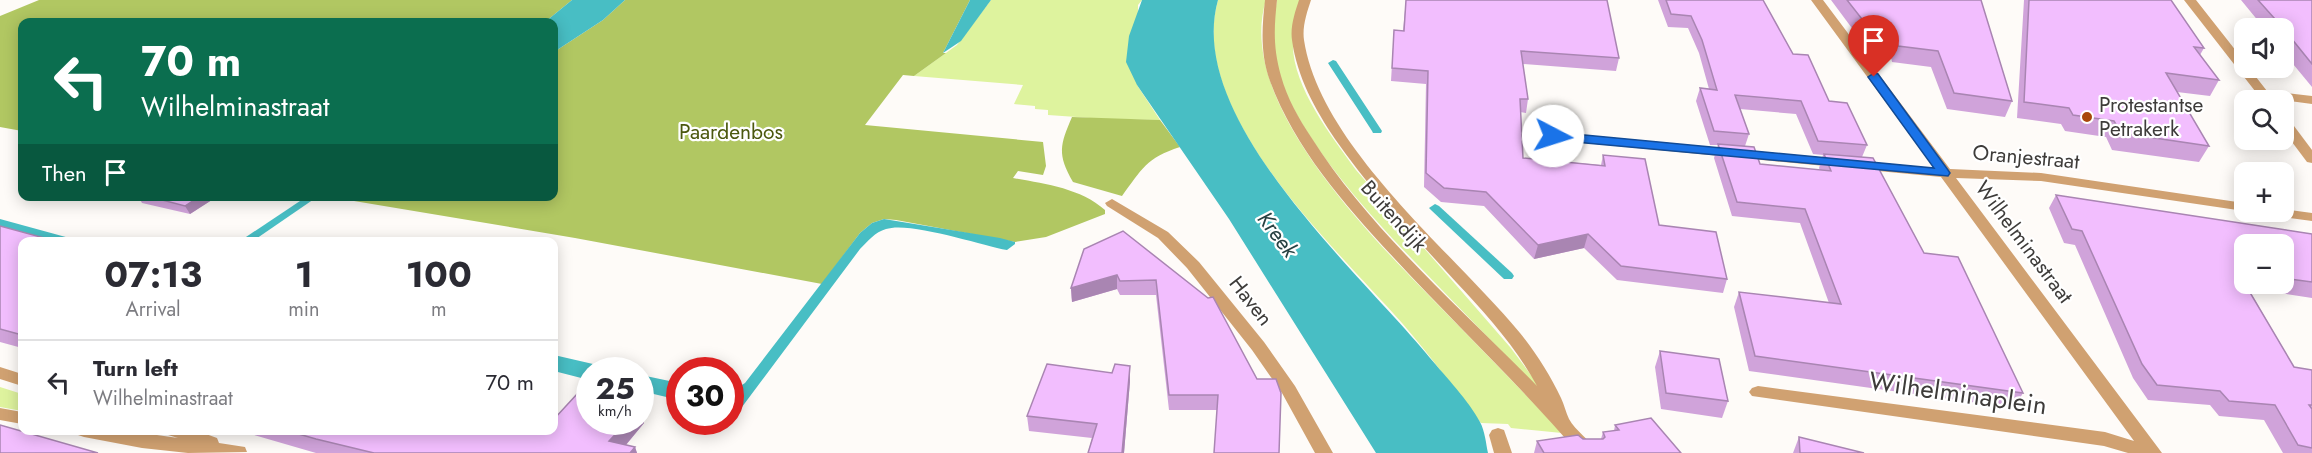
<!DOCTYPE html>
<meta charset="utf-8">
<style>
:root{--surface:#fff;--page:#f7f7f7;--text:#2b2b33;--muted:#7c7c81;--line:#e1e1e2}
body{margin:0;font-family:Jost,sans-serif;background:var(--page);color:var(--text);height:100vh;display:flex;flex-direction:column;font-size:22px;white-space:nowrap}
*{box-sizing:border-box;margin:0}
p{font-size:20px;color:var(--muted)}
.icon{flex:none;width:33px;height:33px;fill:none;stroke:currentColor;stroke-width:2;stroke-linecap:round;stroke-linejoin:round}
.map{position:relative;flex:1;overflow:hidden}
.sheet{position:absolute;left:18px;top:237px;width:540px;height:198px;display:flex;flex-direction:column;background:var(--surface);border-radius:12px;box-shadow:0 3px 15px #0003}
.sheet>*{flex:none}
.top-card{position:absolute;left:18px;top:18px;width:540px;height:183px;border-radius:12px;box-shadow:0 3px 15px #0003;background:#0b6e4f;color:#fff;overflow:hidden}
.buttons{position:absolute;left:2234px;top:18px;display:grid;gap:12px}
.buttons a{display:grid;place-items:center;width:60px;height:60px;border-radius:12px;background:var(--surface);box-shadow:0 3px 15px #0003;font-size:30px}
.speed{position:absolute;left:576px;top:357px;display:flex;gap:12px;font-size:30px;font-weight:700;text-align:center}
.speed>*{display:grid;place-content:center;width:78px;height:78px;border-radius:50%;background:var(--surface);box-shadow:0 3px 15px #0003;line-height:1}
.speed small{font-size:15px;font-weight:400}
.speed .limit{border:9px solid #d22;background:#fff;color:#111}
.pin{position:absolute;display:grid;place-items:center;width:51px;height:51px;color:#fff;margin:-62px -26px;border-radius:50% 50% 50% 0;rotate:-45deg;box-shadow:0 0 6px #0007}
.pin .icon{rotate:45deg}
.me{position:absolute;width:66px;margin:-33px;rotate:95deg;stroke-linejoin:round;filter:drop-shadow(0 0 4px #0008)}
.turn{display:flex;align-items:center;gap:21px;height:126px;padding:0 24px;font-size:27px}
.turn .icon{width:78px;height:78px;stroke-width:2.5}
.turn b{display:block;font-size:42px;line-height:51px}
.then{display:flex;align-items:center;height:57px;padding:0 24px;background:#0003;gap:12px;font-size:22px}
.eta{display:flex;justify-content:space-evenly;align-items:center;height:102px;text-align:center}
.eta b{font-size:36px;font-weight:700;line-height:42px}
ul{padding:0;list-style:none}
li{display:flex;align-items:center;gap:18px;height:84px;padding:0 24px;border-top:2px solid var(--line)}
li div{flex:1}
li b{display:block;font-size:22px}
li em{font-style:normal}
.map>svg:first-child{display:block}
.green{fill:#def39e}
.forest{fill:#b1c762}
.water{fill:#48bec4}
.lines{fill:none;stroke-linecap:round;stroke-linejoin:round}
.stream{fill:#48bec4;fill-rule:evenodd}
.minor{fill:#d0a171;fill-rule:evenodd}
.wall{fill:#d0a3da;fill-rule:evenodd}
.shaded-wall{fill:#a985b2}
.building{fill:#f2befe;stroke:#a985b2;stroke-width:1.5}
.route{fill:#1a73e8;stroke:#114b97;stroke-width:1.5}
.poi-dot{fill:#a9470a;stroke:#fff;stroke-width:2}
.labels{text-anchor:middle;stroke-width:4.5;stroke-linejoin:round;paint-order:stroke}
.poi-label{font-size:21px;fill:#3e3c3a;stroke:#fff;text-anchor:start}
.park-label{font-size:21px;fill:#4b580e;stroke:#fff}
.street-label{font-size:21px;fill:#3e3c3a;stroke:#fff}
.water-label{font-size:22px;font-style:italic;fill:#274142;stroke:#fff}
.near-street-label{font-size:26px;fill:#3e3c3a;stroke:#fff}
</style>
<div class="map">
<svg width="2312" height="453" viewBox="0 0 2312 453">
<rect width="100%" height="100%" fill="#fefbf8"/>
<g class="green">
<polygon points="991,0 1142,0 1138,5 1137,85 1160,120 1105,119 1048,115 1048,110 1035,109 1035,106 1014,104 1023,85 914,76 957,45"/>
<path d="M1218 0H1266C1233 105 1381 246 1448 315 1486 354 1524 393 1562 433L1511 428 1508 424 1481 423C1455 390 1430 355 1402 323 1335 247 1186 112 1218 0Z"/>
<path d="M1277 0H1300C1297 14 1294 28 1293 42 1291 85 1332 137 1356 170L1510 347 1534 379 1541 392C1508 358 1475 324 1442 290 1387 233 1280 127 1273 46 1271 31 1275 14 1277 0Z"/>
<polygon points="0,387 22,394 22,411 0,407"/>
</g>
<g class="forest">
<polygon points="39,0 572,0 545,22 22,22 22,131 0,127 0,16"/>
<path d="M625 0H970L943 53H946L914 76 903 75 865 125 1043 142 1046 166 1043 175 1018 171 1013 178C1045 184 1080 188 1105 210V214L1046 237 1015 242 896 220 884 219 872 223 860 233 822 284 575 238 330 197 554 196V52L603 20Z"/>
<path d="M1072 117 1160 120 1180 147C1146 158 1142 169 1122 196L1073 182C1057 154 1060 145 1072 117Z"/>
</g>
<g class="water">
<polygon points="572,0 625,0 603,20 554,52 554,22 545,22"/>
<polygon points="970,0 991,0 961,41 943,53"/>
<path d="M1142 0H1218C1184 120 1361 273 1430 358 1446 377 1469 401 1480 422 1485 431 1486 444 1488 453H1376L1229 219 1137 85 1126 62 1129 36Z"/>
<polygon points="306,197 317,197 253,241 240,241"/>
<polygon points="0,219 73,239 73,241 45,241 0,230"/>
<path d="M884 219 1000 238 1015 242V244L1007 250C981 245 909 221 886 229 875 232 868 241 860 249L739 411 731 414V392L745 383 860 233 872 223Z"/>
<polygon points="554,355 619,370 590,370 589,380 554,371"/>
<polygon points="641,375 679,383 679,400 641,391"/>
</g>
<g class="lines">
<g class="stream">
<polygon points="1333,60 1336,61 1382,131 1381,133 1373,133 1372,131 1328,63"/>
<polygon points="1435,204 1439,206 1512,273 1514,276 1512,279 1504,279 1431,210 1429,208"/>
</g>
<g class="minor">
<path d="M1265 0H1277C1274 28 1273 48 1281 76 1287 98 1299 119 1311 137 1369 229 1461 308 1537 386 1516 347 1486 314 1456 282 1414 236 1371 191 1335 139 1315 109 1297 77 1292 40 1290 27 1295 12 1299 0H1311C1307 12 1302 27 1304 40 1320 146 1453 252 1520 333 1536 353 1550 375 1561 398 1564 404 1566 413 1569 419 1575 431 1591 440 1598 453H1578C1520 385 1455 324 1394 258 1345 205 1295 149 1270 81 1260 54 1262 27 1265 0Z"/>
<polygon points="1811,0 1823,0 1950,169 2041,173 2244,203 2244,211 2041,181 1956,178 2162,453 2128,453 2104,446 1752,396 1749,392 1752,388 1758,386 2105,432 2134,441 1941,177 1553,140 1546,136 1553,132 1934,168"/>
<polygon points="2184,0 2196,0 2244,61 2244,68 2249,68 2267,91 2312,96 2312,104 2274,99 2262,100"/>
<polygon points="2283,117 2288,118 2312,150 2312,163 2307,162 2283,130"/>
<polygon points="1112,199 1168,232 1199,262 1264,342 1295,386 1333,453 1315,453 1282,393 1252,350 1187,268 1158,238 1107,206 1105,203"/>
<polygon points="2283,209 2312,213 2312,221 2275,216 2268,212 2283,212"/>
<polygon points="0,367 22,374 22,386 0,379"/>
<polygon points="0,408 22,412 22,424 0,420"/>
<polygon points="1498,428 1504,430 1512,453 1494,453 1489,435 1492,430"/>
<polygon points="75,430 122,430 178,438 168,435 165,430 195,430 217,438 219,443 245,447 247,452 188,453 142,448 84,437 78,435"/>
</g>
</g>
<g class="wall">
<polygon points="1406,0 1607,0 1619,58 1616,71 1523,64 1528,99 1526,113 1520,112 1523,158 1601,165 1603,155 1659,225 1727,279 1723,293 1617,280 1584,248 1534,259 1484,206 1441,202 1424,187 1426,84 1391,81 1394,30 1403,31"/>
<path d="M1658 0H1763L1793 54 1829 101 1867 145 1862 157 1924 253 2023 393 2014 408 1749 371 1734 307 1739 292 1829 303 1800 223 1732 216 1714 158 1718 145H1710L1696 101 1700 88 1709 89 1699 53 1688 28 1668 27ZM1740 109 1796 114 1813 154 1823 155 1819 168 1820 170 1760 164 1745 146 1749 134Z"/>
<polygon points="1831,0 1981,0 2012,101 2005,117 1947,109 1931,67 1892,62 1889,47 1863,43"/>
<polygon points="2024,0 2171,0 2204,48 2200,55 2219,80 2210,96 2177,92 2209,146 2199,162 2112,150 2106,137 2065,131 2061,124 2017,118"/>
<polygon points="2241,0 2312,0 2312,87 2283,52 2283,28 2264,28"/>
<path d="M2056 195 2312 234V298L2248 288 2294 367 2312 370V453H2283L2264 420 2219 416 2210 405 2148 400 2133 378 2075 245 2064 243 2049 208ZM2244 244H2283V284H2244Z"/>
<polygon points="138,196 218,196 190,214 142,203"/>
<polygon points="0,226 22,242 22,348 0,342"/>
<polygon points="1123,231 1257,379 1217,410 1169,410 1156,295 1120,295 1117,289 1072,302 1071,288"/>
<polygon points="1660,351 1728,401 1722,418 1661,409 1655,367"/>
<polygon points="1130,381 1124,453 1088,453 1092,438 1029,431 1027,416"/>
<polygon points="644,406 644,423 626,445 635,447 637,453 316,453 237,430 538,430 542,431"/>
<polygon points="1615,425 1681,453 1534,453 1537,441 1601,439 1603,432 1614,431"/>
<polygon points="1799,437 1864,453 1793,453"/>
</g>
<g class="shaded-wall">
<polygon points="200,196 218,196 190,214 185,206"/>
<polygon points="1588,234 1584,248 1534,259 1538,245"/>
<polygon points="1117,275 1117,289 1072,302 1071,288"/>
<polygon points="1130,366 1130,381 1124,453 1122,453"/>
<polygon points="640,395 644,406 644,423 619,453 609,441 627,422 640,422"/>
<polygon points="635,447 637,453 630,453"/>
</g>
<g class="building">
<polygon points="1406,0 1607,0 1619,58 1521,51 1528,99 1520,99 1523,158 1605,166 1603,155 1645,159 1659,225 1716,232 1727,279 1621,266 1588,234 1538,245 1486,192 1444,188 1426,173 1428,71 1392,68 1394,30 1404,31"/>
<polygon points="1666,0 1763,0 1793,54 1808,55 1829,101 1847,103 1867,145 1818,141 1801,101 1735,95 1749,134 1714,131 1700,88 1717,90 1702,40 1691,16 1671,14"/>
<polygon points="1847,0 1981,0 2012,101 1954,93 1938,51 1898,46 1895,32 1869,28"/>
<polygon points="2029,0 2171,0 2204,48 2194,47 2219,80 2166,73 2209,146 2121,133 2114,121 2073,115 2069,108 2024,102"/>
<polygon points="2258,0 2312,0 2312,64 2283,28"/>
<polygon points="1718,144 1754,147 1760,164 1831,171 1824,154 1873,158 1924,253 1958,257 2023,393 1755,356 1739,292 1841,304 1805,209 1737,202"/>
<polygon points="2056,195 2312,234 2312,282 2283,278 2283,244 2244,244 2244,272 2238,271 2244,282 2244,284 2245,284 2294,367 2312,370 2312,405 2309,405 2312,409 2312,448 2298,445 2275,405 2229,401 2220,391 2157,385 2142,364 2082,231 2072,229"/>
<polygon points="147,196 200,196 185,206"/>
<polygon points="0,226 59,242 22,242 22,335 0,329"/>
<polygon points="1123,231 1208,298 1213,297 1257,379 1276,379 1281,393 1279,453 1214,453 1218,395 1169,395 1156,280 1120,281 1117,275 1071,288 1084,249"/>
<polygon points="1660,351 1719,359 1728,401 1666,393"/>
<polygon points="1047,364 1112,373 1115,364 1130,366 1122,453 1088,453 1097,424 1027,416"/>
<polygon points="590,380 590,422 627,422 609,441 635,447 630,453 374,453 316,439 285,430 538,430 542,431 542,430 554,430 554,419"/>
<polygon points="1651,418 1681,453 1544,453 1537,441 1578,435 1583,439 1603,439 1605,437 1603,432 1619,430 1615,425"/>
<polygon points="0,425 98,453 0,453"/>
<polygon points="1799,437 1864,453 1800,453"/>
</g>
<polygon class="route" points="1874,73 1878,74 1948,170 1950,173 1948,176 1553,140 1547,136 1553,132 1934,168 1868,77"/>
<circle class="poi-dot" cx="2087" cy="117" r="6"/>
<g class="labels">
<g class="poi-label">
<text x="2099" y="112">Protestantse<tspan x="2099" dy="24">Petrakerk</tspan></text>
</g>
<g class="park-label">
<text x="731" y="139">Paardenbos</text>
</g>
<g class="street-label">
<text transform="translate(2026 157) rotate(5)" y="7">Oranjestraat</text>
<text transform="translate(1394 216) rotate(48)" y="7">Buitendijk</text>
<text transform="translate(2024 242) rotate(53)" y="7">Wilhelminastraat</text>
<text transform="translate(1251 301) rotate(52)" y="7">Haven</text>
</g>
<g class="water-label">
<text transform="translate(1278 234) rotate(53)" y="8">Kreek</text>
</g>
<g class="near-street-label">
<text transform="translate(1958 393) rotate(8)" y="9">Wilhelminaplein</text>
</g>
</g>
</svg>
<div class="buttons">
<a><svg class="icon" aria-label="sound" viewBox="0 0 24 24"><path d="M4 9h4l5-4v14l-5-4H4zM17 9q2 3 0 6"/></svg></a>
<a><svg class="icon" aria-label="search" viewBox="0 0 24 24"><circle cx="10" cy="10" r="6"/><path d="M15 15l6 6"/></svg></a>
<a>+</a>
<a>−</a>
</div>
<div class="speed"><div>25<small>km/h</small></div><div class="limit">30</div></div>
<div class="pin" style="left:1874px;top:77px;background:#d93025"><svg class="icon" aria-label="arrive" viewBox="0 0 24 24"><path d="M6 21V4h12l-3 4 3 4H6"/></svg></div>
<svg class="me" style="left:1553px;top:136px" viewBox="-20 -20 40 40"><circle r="19" fill="#fff"/><path d="M0-13L10 11 0 6-10 11z" fill="#1a73e8"/></svg>
<div class="top-card">
<div class="turn"><svg class="icon" aria-label="left" viewBox="0 0 24 24"><path d="M17 20v-9H6M10 6l-5 5 5 5"/></svg><div><b>70 m</b>Wilhelminastraat</div></div>
<div class="then">Then<svg class="icon" aria-label="arrive" viewBox="0 0 24 24"><path d="M6 21V4h12l-3 4 3 4H6"/></svg></div>
</div>
<section class="sheet">
<div class="eta">
<div><b>07:13</b><p>Arrival</p></div>
<div><b>1</b><p>min</p></div>
<div><b>100</b><p>m</p></div>
</div>
<ul>
<li><svg class="icon" aria-label="left" viewBox="0 0 24 24"><path d="M17 20v-9H6M10 6l-5 5 5 5"/></svg><div><b>Turn left</b><p>Wilhelminastraat</p></div><em>70 m</em></li>
</ul>
</section>
</div>
